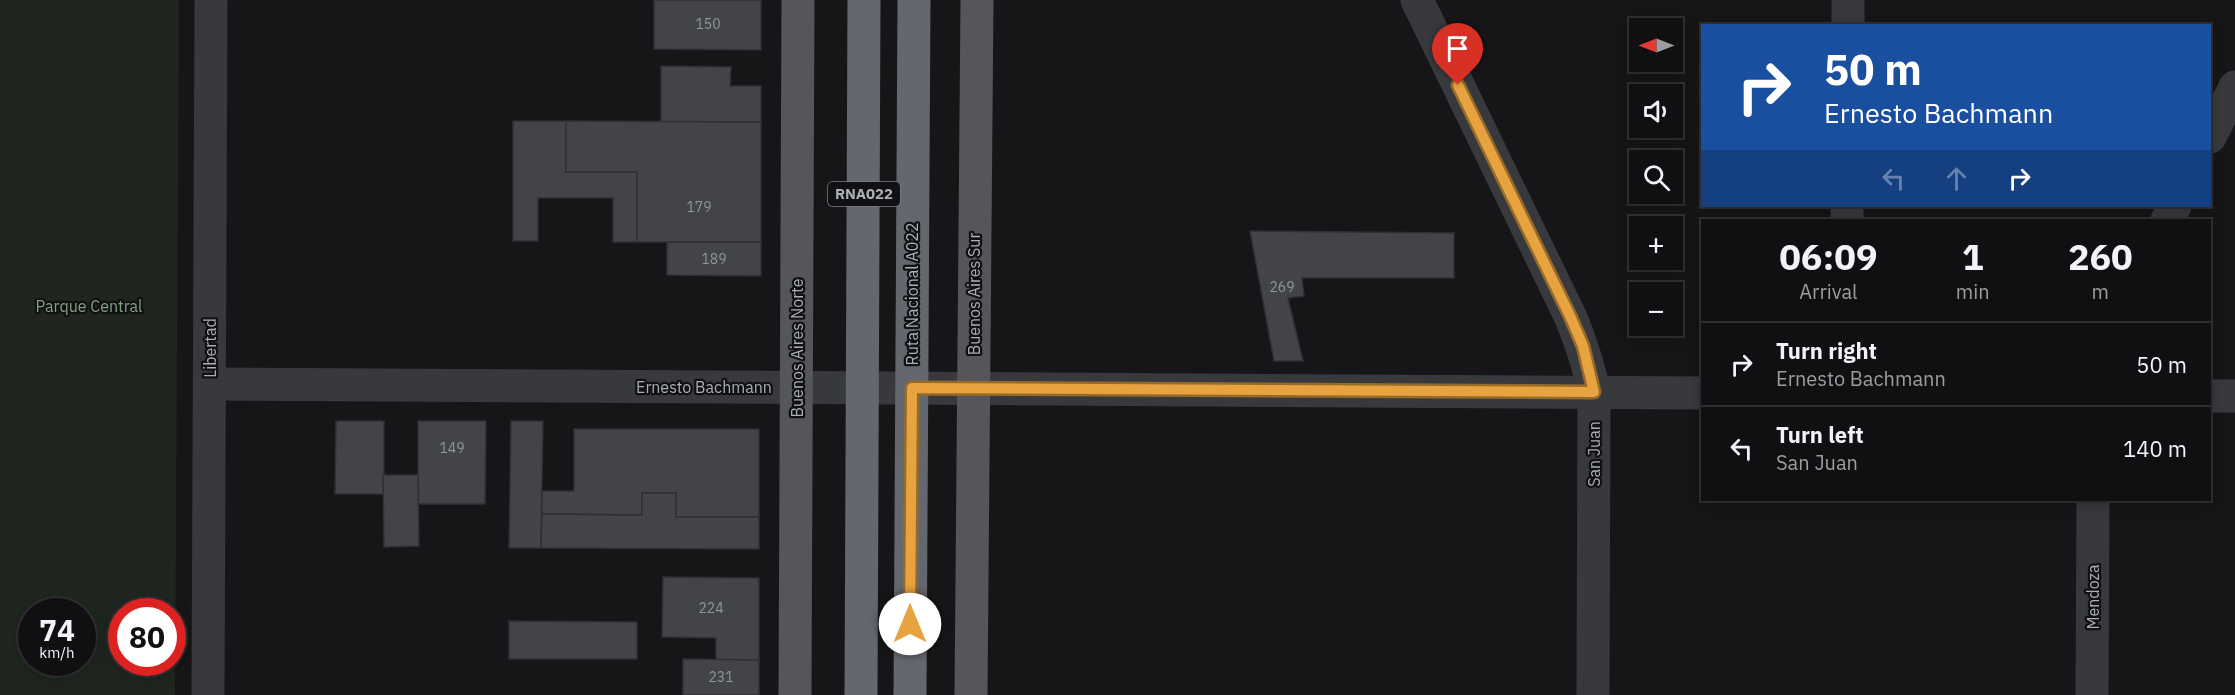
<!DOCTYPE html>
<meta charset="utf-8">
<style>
:root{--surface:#101012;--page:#1e1e20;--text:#f1f3f6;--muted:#9c9d9f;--line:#303032}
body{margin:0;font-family:"IBM Plex Sans",sans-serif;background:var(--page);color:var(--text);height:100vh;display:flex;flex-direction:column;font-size:22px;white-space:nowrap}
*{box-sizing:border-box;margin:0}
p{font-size:20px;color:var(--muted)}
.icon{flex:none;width:33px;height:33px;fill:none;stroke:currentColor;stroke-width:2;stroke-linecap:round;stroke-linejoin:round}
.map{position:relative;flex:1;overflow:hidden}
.panel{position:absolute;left:1701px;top:219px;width:510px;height:282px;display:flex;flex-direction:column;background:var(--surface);border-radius:0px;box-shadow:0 3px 15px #0003,0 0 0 2px var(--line)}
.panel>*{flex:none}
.banner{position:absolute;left:1701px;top:24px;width:510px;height:183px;border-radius:0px;box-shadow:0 3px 15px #0003,0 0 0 2px var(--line);background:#1a4fa0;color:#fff;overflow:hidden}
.needle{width:39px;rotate:270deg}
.controls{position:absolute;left:1629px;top:18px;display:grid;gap:12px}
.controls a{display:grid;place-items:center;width:54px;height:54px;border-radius:0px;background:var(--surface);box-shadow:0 3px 15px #0003,0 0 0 2px var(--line);font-size:30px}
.speed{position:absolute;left:18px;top:598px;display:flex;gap:12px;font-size:30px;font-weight:700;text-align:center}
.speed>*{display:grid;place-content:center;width:78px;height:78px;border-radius:50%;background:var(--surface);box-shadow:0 3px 15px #0003,0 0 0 2px var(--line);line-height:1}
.speed small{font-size:15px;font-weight:400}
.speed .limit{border:9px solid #d22;background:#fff;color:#111}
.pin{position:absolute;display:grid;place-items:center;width:51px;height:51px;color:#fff;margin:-62px -26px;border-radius:50% 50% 50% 0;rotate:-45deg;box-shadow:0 0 6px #0007}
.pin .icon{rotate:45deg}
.me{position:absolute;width:66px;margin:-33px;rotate:0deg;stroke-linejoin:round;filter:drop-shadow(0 0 4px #0008)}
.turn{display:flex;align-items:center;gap:21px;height:126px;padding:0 24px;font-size:27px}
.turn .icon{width:78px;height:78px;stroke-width:2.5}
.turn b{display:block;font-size:42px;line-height:51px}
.lanes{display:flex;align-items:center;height:57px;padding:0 24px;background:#0003;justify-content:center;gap:30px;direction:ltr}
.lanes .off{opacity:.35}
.eta{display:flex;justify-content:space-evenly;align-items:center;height:102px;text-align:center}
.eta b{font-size:36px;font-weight:700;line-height:42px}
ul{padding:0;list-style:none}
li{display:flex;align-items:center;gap:18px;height:84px;padding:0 24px;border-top:2px solid var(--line)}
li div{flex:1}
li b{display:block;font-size:22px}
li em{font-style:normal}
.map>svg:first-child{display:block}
.green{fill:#1e261f;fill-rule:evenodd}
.building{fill:#434448;stroke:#303034;stroke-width:1.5}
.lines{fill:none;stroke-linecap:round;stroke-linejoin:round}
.minor{stroke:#37393d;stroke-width:33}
.major{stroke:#54565b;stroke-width:33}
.highway{stroke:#64676d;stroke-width:33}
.route-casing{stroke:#966a29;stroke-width:15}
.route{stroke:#e7a33f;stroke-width:10}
.labels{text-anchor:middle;stroke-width:4.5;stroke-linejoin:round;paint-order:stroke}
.number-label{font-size:14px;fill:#90949b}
.shield{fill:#111113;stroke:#7b7f86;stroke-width:1.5}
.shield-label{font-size:15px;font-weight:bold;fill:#a9aeb7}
.street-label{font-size:16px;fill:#a9aeb7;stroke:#111113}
.park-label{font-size:16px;fill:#81a181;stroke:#111113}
</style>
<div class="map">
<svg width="2235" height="695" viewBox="0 0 2235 695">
<rect width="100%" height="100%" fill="#161618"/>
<path class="green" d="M0 0H179L175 695H0ZM32 612H82V663H32ZM122 612H172V663H122Z"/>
<g class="building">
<polygon points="654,0 761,0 761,50 654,49"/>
<polygon points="661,66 731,67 730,86 761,86 761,122 661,122"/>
<polygon points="513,121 566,121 566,172 637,172 637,242 613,242 613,198 538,198 538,241 513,241"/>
<polygon points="566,121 761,122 761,242 637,242 637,172 566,172"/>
<polygon points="1250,231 1454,233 1454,278 1302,278 1304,296 1288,298 1303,361 1274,361"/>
<polygon points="667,242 761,242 761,276 667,275"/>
<polygon points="336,421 384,421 384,494 335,494"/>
<polygon points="418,421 486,421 485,504 418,504"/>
<polygon points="511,421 543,421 541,548 509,548"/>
<polygon points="574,429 759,429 759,517 676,517 676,493 642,493 642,515 542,514 542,491 574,491"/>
<polygon points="383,475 418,475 419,546 384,547"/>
<polygon points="642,493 676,493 676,517 759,517 759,549 541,548 542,514 642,515"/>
<polygon points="663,577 759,578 759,660 716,660 716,638 662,637"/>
<polygon points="509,621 637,622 637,659 509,659"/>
<polygon points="683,659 759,660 759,695 683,695"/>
</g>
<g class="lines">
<g class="minor">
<path d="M1417 0 1571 318C1581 343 1589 366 1594 392L1593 695"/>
<polyline points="1848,26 1848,0"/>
<polyline points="2210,137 2235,87"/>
<polyline points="1847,220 1847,206"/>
<polyline points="2167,220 2175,206"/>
<polyline points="210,384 1702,393"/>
<polyline points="2210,396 2235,396"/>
<polyline points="208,695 211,0"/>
<polyline points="2092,695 2093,500"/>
</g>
<g class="major">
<polyline points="795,695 798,0"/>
<polyline points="971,695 977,0"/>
</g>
<g class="highway">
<polyline points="861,695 864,0"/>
<polyline points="910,695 914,0"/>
</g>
</g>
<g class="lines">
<g class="route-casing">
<polyline id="route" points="910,624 912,388 1594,392 1583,346 1571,318 1458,85"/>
</g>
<use href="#route" class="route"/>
</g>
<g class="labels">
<g class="number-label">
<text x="708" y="29">150</text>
<text x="699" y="212">179</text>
<text x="714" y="264">189</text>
<text x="1282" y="292">269</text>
<text x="452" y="453">149</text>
<text x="711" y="613">224</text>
<text x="721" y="682">231</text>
</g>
<rect class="shield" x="828" y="182" width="72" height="24" rx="4.5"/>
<g class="shield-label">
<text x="864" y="199">RNA022</text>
</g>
<g class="street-label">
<text transform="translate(912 294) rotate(-90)" y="6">Ruta Nacional A022</text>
<text transform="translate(974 294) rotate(-90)" y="6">Buenos Aires Sur</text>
<text transform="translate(210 348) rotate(-90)" y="6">Libertad</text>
<text transform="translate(797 348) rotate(-90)" y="6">Buenos Aires Norte</text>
<text x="704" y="393">Ernesto Bachmann</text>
<text transform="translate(1594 454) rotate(-90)" y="6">San Juan</text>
<text transform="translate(2093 597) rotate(-90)" y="6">Mendoza</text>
</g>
<g class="park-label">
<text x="89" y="312">Parque Central</text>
</g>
</g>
</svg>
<div class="controls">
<a><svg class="needle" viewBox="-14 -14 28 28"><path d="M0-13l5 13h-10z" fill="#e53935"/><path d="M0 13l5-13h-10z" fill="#9c9d9f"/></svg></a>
<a><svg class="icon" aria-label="sound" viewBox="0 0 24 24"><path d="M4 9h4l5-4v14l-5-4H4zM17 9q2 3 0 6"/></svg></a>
<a><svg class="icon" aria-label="search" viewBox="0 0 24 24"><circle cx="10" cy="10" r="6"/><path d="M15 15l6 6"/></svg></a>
<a>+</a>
<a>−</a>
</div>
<div class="speed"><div>74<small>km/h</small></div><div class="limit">80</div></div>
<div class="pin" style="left:1458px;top:85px;background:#d93025"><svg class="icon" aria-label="arrive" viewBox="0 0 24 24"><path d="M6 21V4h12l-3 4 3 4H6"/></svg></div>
<svg class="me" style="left:910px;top:624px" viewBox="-20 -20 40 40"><circle r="19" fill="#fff"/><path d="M0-13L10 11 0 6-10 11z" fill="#e7a33f"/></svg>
<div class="banner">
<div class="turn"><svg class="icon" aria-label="right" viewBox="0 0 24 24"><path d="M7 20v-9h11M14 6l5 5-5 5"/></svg><div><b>50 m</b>Ernesto Bachmann</div></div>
<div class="lanes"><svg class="icon off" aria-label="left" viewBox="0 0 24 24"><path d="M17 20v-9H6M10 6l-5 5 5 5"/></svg><svg class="icon off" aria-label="ahead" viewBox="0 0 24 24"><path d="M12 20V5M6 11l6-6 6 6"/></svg><svg class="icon" aria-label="right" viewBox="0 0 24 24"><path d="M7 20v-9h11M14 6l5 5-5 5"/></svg></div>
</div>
<section class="panel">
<div class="eta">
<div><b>06:09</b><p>Arrival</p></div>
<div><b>1</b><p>min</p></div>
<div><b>260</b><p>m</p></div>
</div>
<ul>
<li><svg class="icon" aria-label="right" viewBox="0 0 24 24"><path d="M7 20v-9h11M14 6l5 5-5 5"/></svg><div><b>Turn right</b><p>Ernesto Bachmann</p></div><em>50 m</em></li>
<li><svg class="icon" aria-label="left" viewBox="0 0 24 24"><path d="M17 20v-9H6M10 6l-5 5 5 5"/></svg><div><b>Turn left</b><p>San Juan</p></div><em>140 m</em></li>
</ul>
</section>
</div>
